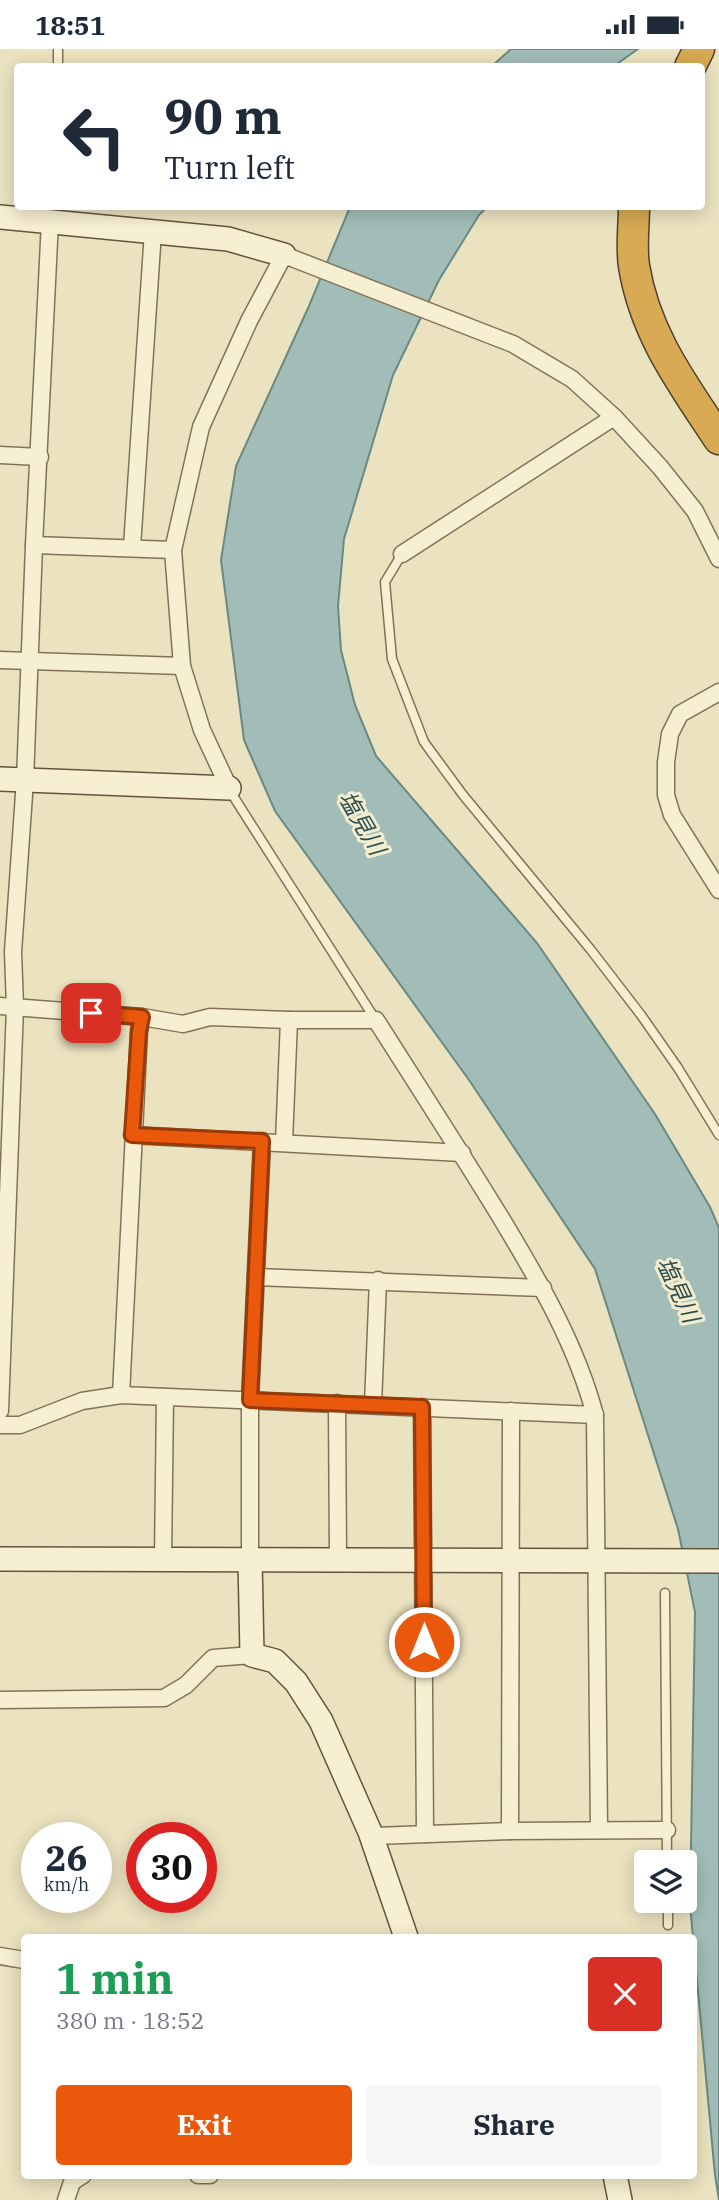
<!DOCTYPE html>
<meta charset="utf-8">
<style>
:root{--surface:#fff;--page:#f6f6f7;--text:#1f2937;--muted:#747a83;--accent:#ea580c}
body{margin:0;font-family:"IBM Plex Serif","Noto Sans JP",serif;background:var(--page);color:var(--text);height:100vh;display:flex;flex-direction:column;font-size:26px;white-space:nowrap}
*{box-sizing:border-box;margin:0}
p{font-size:23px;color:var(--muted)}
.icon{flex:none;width:38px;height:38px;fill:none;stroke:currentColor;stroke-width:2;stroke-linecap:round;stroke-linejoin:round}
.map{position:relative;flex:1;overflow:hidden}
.details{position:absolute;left:21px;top:1885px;width:676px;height:245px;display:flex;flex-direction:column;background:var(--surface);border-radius:7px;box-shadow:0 4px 18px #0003}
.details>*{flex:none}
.hud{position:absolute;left:14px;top:14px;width:691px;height:147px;border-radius:7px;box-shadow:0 4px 18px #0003;background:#fff;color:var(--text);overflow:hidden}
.controls{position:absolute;left:634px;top:1801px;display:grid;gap:14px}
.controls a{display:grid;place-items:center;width:63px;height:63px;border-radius:7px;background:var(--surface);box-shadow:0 4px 18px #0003;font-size:35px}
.speed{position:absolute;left:21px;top:1773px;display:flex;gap:14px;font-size:35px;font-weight:700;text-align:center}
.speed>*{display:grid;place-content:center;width:91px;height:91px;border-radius:50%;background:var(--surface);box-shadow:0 4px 18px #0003;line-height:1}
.speed small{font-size:18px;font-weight:400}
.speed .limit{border:10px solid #d22;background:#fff;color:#111}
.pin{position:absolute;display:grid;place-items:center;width:60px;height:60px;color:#fff;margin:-30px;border-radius:14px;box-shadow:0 4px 10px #0006}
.me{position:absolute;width:77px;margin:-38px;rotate:0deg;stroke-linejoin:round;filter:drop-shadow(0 0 5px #0008)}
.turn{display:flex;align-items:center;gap:24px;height:147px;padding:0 35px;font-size:32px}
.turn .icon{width:91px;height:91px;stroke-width:2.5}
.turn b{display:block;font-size:49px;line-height:60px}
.round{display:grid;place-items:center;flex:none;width:74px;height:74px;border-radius:7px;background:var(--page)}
.headline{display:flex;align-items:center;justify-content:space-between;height:119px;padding:0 35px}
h1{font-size:42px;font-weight:800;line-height:52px;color:#1e9e55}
.action{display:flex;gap:14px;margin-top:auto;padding:14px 35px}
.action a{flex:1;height:80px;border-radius:7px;background:var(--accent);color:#fff;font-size:28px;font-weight:800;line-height:80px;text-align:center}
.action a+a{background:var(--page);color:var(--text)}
.status{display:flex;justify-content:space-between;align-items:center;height:49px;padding:0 35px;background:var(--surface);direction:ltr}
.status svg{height:19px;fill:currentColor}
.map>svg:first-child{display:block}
.water{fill:#a2bdb7;stroke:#6a8985;stroke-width:2}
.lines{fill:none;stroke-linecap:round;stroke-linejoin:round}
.lane-casing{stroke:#827358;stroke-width:11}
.street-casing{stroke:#827358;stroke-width:19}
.secondary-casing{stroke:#64543c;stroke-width:26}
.highway-casing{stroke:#50412d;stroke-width:33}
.lane{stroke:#f6efd1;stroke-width:8}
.street{stroke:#f6efd1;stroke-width:16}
.secondary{stroke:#f6efd1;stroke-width:23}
.highway{stroke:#d7aa53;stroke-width:30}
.route-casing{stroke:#983908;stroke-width:18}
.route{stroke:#ea580c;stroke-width:12}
.labels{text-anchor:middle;stroke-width:6;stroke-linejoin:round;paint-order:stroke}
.water-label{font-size:23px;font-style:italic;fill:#2c5051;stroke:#f3ecce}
</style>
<div class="status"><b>18:51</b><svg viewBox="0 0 49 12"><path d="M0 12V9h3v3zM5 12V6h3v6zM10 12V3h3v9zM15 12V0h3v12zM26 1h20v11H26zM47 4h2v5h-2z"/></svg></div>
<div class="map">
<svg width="719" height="2151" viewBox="0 0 719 2151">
<rect width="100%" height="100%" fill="#ebe2bf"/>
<g class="water">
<polygon points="511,0 638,0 614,17 492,17"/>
<polygon points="350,158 487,158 479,166 439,231 393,326 344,490 338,557 341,601 355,656 376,707 537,894 655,1065 710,1158 719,1179 719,2151 715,2126 690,1856 695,1563 678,1480 595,1220 469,1031 275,762 244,691 221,511 236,417 309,257"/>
</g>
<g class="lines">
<g class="lane-casing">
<g id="lane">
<polyline points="58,18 58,0"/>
<polyline points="402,505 385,533 392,610 424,693 463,746 591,901 641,966 678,1019 719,1086"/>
<polyline points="230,742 375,970"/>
<polyline points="665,1544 667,1813"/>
<polyline points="668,1852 668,1876"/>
</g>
</g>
<g class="street-casing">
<g id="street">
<polyline points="0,406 40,408"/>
<polyline points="34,496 173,501"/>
<polyline points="132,498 153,182"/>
<polyline points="402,505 614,368"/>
<polyline points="0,611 182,617"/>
<polyline points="719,643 680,665 670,685 666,713 666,746 672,766 719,841"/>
<polyline points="229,739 202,681 182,617 173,501 201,378 249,272 284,206 513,295 572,330 614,368 660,418 695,462 719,510"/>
<path d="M0 957 142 968 183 975 210 968 289 971H376C418 1037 460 1102 501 1169 539 1232 576 1295 595 1366L599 1780"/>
<polyline points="132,1086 462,1104"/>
<polyline points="284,1093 289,971"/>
<polyline points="256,1228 543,1239"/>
<polyline points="121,1346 139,982 142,968"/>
<polyline points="337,1354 338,1511"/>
<polyline points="373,1356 378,1231"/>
<polyline points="422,1358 425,1785"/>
<polyline points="0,1362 15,958 13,903 25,731 34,496 50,172"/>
<polyline points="0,1376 20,1376 82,1352 121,1346 595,1366"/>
<polyline points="163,1511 165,1348"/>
<polyline points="250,1511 250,1351 262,1092"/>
<polyline points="0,1651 164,1649 186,1636 213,1609 252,1606"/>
<polyline points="510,1782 511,1362"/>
<polyline points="373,1790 375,1787 510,1782 667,1781"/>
<polyline points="0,1907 24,1911"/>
<polyline points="198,2126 210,2126"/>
<polyline points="66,2151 72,2133 83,2126"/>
</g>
</g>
<g class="secondary-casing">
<g id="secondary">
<polyline points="0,168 228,190 284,206"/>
<polyline points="0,730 229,739"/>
<polyline points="0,1510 719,1512"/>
<polyline points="250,1511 252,1606 275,1612 296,1633 321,1672 370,1783 406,1888"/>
<polyline points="615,2126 620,2151"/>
</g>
</g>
<g class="highway-casing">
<g id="highway">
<polyline points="690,18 699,0"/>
<path d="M634 158C634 177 631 198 634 217 645 285 682 334 719 390"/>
</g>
</g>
<use href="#lane" class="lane"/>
<use href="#street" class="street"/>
<use href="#secondary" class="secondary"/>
<use href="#highway" class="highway"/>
</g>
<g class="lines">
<g class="route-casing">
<polyline id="route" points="91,964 142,968 139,982 132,1086 262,1092 250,1351 422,1358 424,1593"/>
</g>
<use href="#route" class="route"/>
</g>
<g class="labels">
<g class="water-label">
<text transform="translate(362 774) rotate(60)" y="8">塩見川</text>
<text transform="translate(678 1241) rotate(65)" y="8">塩見川</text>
</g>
</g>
</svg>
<div class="controls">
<a><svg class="icon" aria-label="layers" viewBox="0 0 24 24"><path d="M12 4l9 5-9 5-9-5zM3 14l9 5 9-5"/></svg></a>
</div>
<div class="speed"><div>26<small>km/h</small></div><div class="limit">30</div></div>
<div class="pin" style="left:91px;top:964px;background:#d93025"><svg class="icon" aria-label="arrive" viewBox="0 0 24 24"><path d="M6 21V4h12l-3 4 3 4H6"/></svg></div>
<svg class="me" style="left:424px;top:1593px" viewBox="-20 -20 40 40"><circle r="17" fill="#ea580c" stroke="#fff" stroke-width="3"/><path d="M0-11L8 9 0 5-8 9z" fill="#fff"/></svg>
<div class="hud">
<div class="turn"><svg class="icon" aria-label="left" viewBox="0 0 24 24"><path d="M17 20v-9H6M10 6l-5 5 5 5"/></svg><div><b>90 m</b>Turn left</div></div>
</div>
<section class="details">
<div class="headline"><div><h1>1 min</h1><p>380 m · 18:52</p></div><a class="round" style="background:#d93025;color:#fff"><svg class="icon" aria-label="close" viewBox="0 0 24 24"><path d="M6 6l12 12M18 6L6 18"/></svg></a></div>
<div class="action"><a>Exit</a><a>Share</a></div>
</section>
</div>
